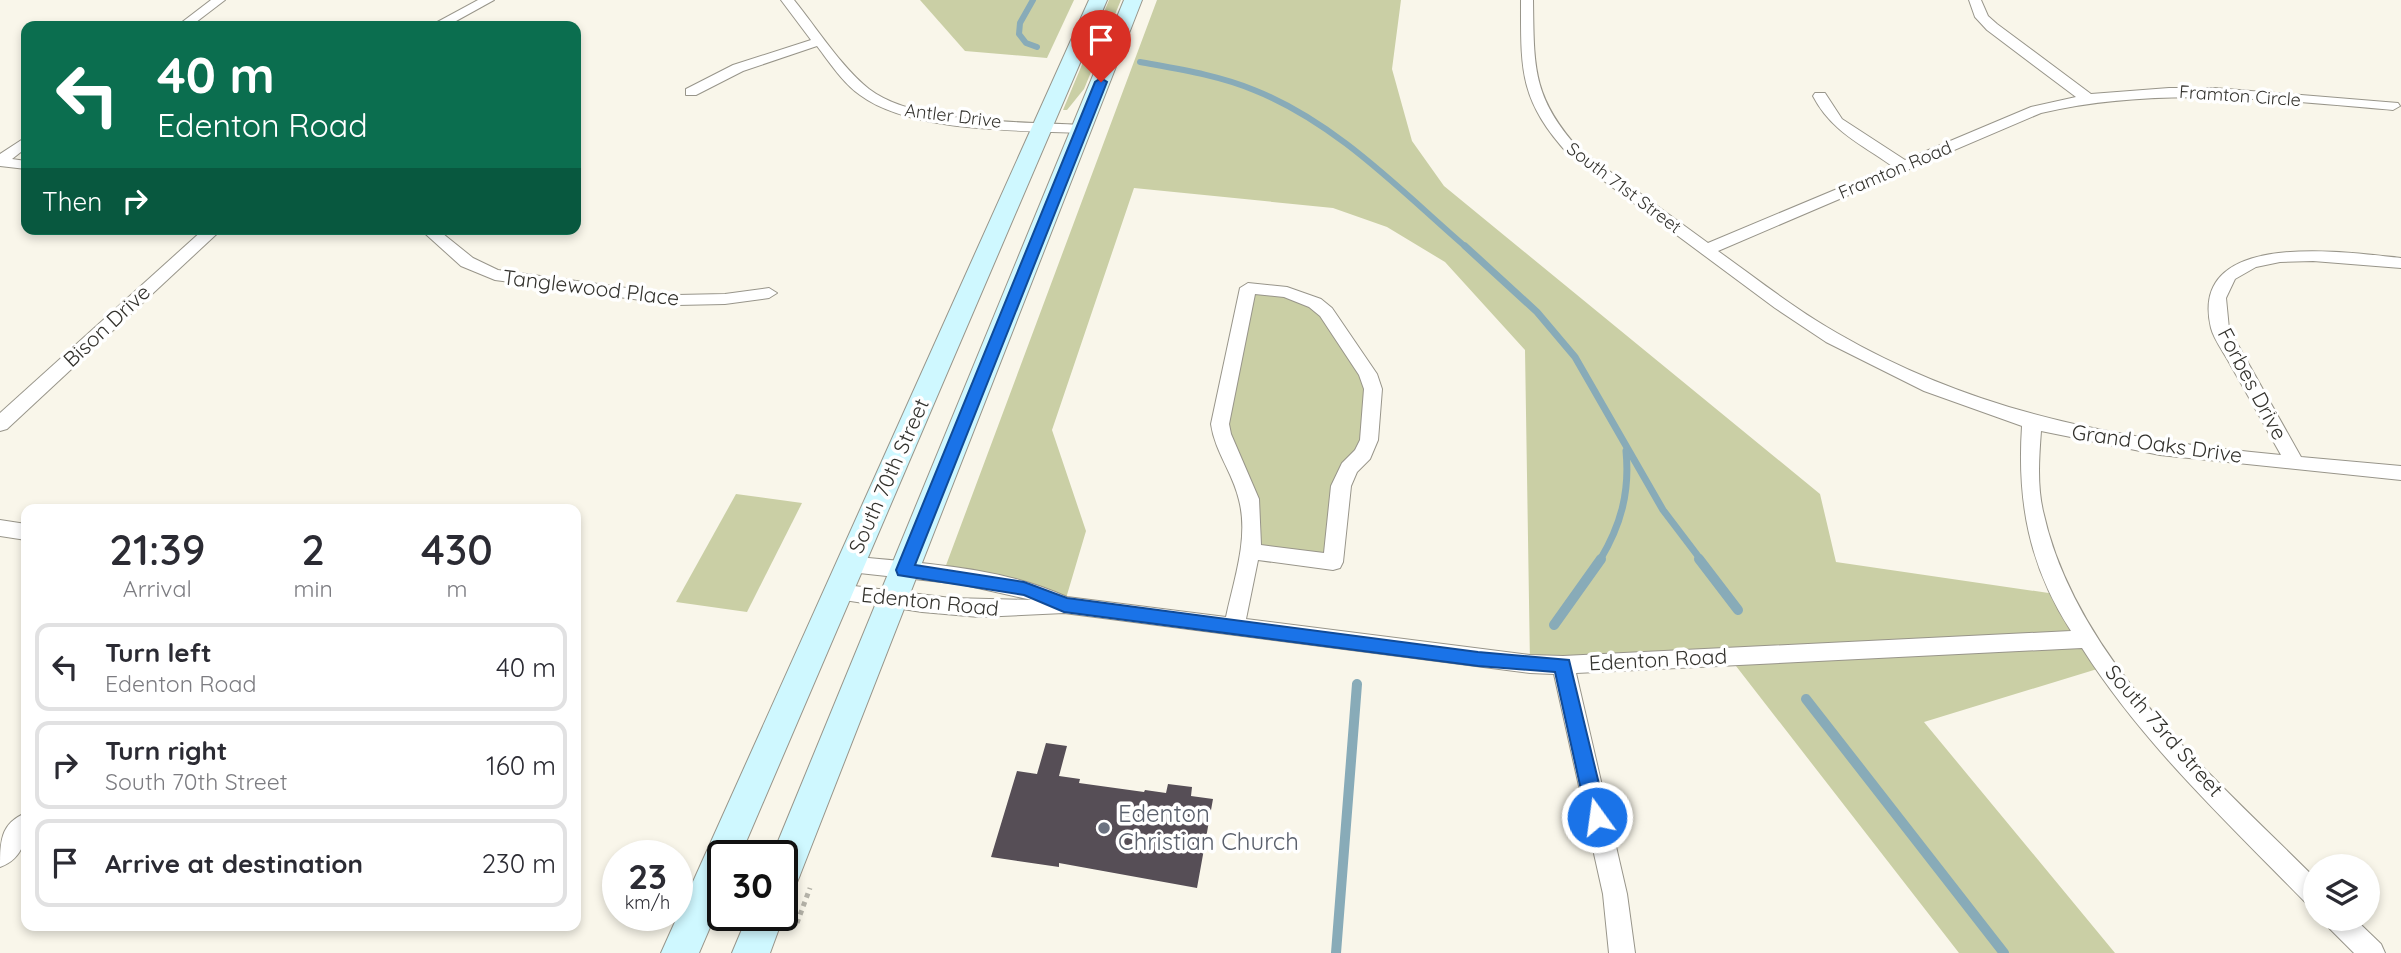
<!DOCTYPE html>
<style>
:root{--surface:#fff;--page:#f7f7f7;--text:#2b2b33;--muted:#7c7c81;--line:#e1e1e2}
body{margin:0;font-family:Quicksand,sans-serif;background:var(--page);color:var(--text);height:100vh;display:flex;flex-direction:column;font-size:26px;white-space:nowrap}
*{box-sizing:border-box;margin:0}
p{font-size:23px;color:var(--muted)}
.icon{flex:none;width:38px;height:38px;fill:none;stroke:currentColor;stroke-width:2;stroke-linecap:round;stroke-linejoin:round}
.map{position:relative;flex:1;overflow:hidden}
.drawer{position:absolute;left:21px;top:504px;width:560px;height:427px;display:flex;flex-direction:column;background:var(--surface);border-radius:14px;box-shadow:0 4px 10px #0003}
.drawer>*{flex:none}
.banner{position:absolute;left:21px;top:21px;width:560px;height:214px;border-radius:14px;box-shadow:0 4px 10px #0003;background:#0b6e4f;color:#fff;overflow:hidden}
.controls{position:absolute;left:2303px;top:854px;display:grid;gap:14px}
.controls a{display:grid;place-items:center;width:77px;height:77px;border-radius:50%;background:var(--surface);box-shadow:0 4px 10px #0003;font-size:35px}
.speed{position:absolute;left:602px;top:840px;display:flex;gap:14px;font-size:35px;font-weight:700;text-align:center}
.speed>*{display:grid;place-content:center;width:91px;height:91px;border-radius:50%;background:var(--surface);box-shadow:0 4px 10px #0003;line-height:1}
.speed small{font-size:18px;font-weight:400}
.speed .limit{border:4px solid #111;border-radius:10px;background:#fff;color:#111}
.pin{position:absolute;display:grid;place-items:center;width:60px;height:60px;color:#fff;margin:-72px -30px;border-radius:50% 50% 50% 0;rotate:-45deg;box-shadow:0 0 7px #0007}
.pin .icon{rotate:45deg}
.me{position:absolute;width:77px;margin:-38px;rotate:346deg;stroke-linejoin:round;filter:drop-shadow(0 0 5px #0008)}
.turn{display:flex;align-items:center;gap:24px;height:147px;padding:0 21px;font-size:32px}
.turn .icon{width:91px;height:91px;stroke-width:2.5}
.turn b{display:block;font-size:49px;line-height:60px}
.then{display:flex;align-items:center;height:66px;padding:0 21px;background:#0003;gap:14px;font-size:26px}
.eta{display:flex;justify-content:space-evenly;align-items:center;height:119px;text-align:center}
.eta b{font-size:42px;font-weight:600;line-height:49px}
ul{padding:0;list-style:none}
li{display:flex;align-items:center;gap:21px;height:88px;margin:0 14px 10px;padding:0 7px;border:4px solid var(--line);border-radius:14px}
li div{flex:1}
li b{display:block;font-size:26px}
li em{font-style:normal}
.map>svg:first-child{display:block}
.green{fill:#cacfa5}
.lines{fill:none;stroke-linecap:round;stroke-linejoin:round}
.stream-far2{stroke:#88abb8;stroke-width:6}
.stream-far1{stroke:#88abb8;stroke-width:7}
.stream{stroke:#88abb8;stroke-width:10}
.building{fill:#564e56}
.street-casing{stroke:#98958a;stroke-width:2}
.secondary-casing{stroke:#98958a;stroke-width:2}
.path{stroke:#b4b2a8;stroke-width:5;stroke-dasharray:4.5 4.5;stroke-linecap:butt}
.street{fill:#fff;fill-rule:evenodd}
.secondary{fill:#cff8ff;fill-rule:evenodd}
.route{fill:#1a73e8;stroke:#114b97;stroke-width:2}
.worship-dot{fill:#6b7280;stroke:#fff;stroke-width:2.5}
.labels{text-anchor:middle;stroke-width:7;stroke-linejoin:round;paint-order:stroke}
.far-street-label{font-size:18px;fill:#33322d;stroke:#fff}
.street-label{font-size:21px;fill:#33322d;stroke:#fff}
.near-worship-label{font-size:24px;fill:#5b616d;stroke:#fff;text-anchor:start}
</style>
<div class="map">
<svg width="2401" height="953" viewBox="0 0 2401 953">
<rect width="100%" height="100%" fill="#f9f6ea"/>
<g class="green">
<polygon points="920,0 1074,0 1047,58 965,51"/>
<polygon points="1109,0 1121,0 1084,89 1067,110 1063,110"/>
<polygon points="1157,0 1401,0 1392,69 1412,141 1444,186 1820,494 1836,562 2062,595 2107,666 1924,722 2115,953 1959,953 1729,657 1530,664 1525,350 1445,262 1387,227 1333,208 1134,188 1052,430 1086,531 1064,605 942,576"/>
<polygon points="1248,288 1315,303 1368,374 1369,440 1349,468 1333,562 1248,551 1252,531 1221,440"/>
<polygon points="736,494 802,503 747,612 676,602"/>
</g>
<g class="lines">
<g class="stream-far2">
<polyline points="1033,0 1020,23 1019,34 1026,43 1037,47"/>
<path d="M1140 62C1178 69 1218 75 1254 90 1337 123 1401 191 1467 248"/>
</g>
<g class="stream-far1">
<polyline points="1465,246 1537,312 1575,357 1663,510 1701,560"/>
<path d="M1600 560C1621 525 1630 492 1626 451"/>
</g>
<g class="stream">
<polyline points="1699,559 1738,610"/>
<polyline points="1554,625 1601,559"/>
<polyline points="1806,699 2004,953"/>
<polyline points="1336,953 1357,684"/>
</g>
</g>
<polygon class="building" points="1046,743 1067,746 1059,776 1080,779 1079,783 1144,792 1145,790 1166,793 1168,784 1192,787 1191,796 1213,799 1197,888 1059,863 1059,867 991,857 1017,771 1037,774"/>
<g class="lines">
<g class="street-casing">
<g id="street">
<polygon points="211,0 225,0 191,26 177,26"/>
<polygon points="478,0 494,0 447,26 430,26"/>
<path d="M781 0H794C816 27 842 68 869 89 916 125 1023 121 1082 125L1089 129 1082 133C1020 130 911 133 860 95 843 83 830 63 817 46L743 71 696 95H686V89L733 65 811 40Z"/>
<path d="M1521 0H1533C1534 67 1532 97 1579 149L1708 243 1892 166C1861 144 1831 131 1813 96L1815 93H1825L1842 119 1905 160 2031 107 2076 97 1987 30 1975 17 1969 0H1981L1988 16 1997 24 2091 94 2169 88H2214L2398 103 2400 106 2393 110C2274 100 2158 86 2041 113L1718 251C1757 279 1795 309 1837 333 1977 414 2122 440 2281 455 2264 425 2248 395 2231 366 2225 354 2214 340 2211 328 2187 228 2346 252 2401 258V268L2313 261 2280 262 2256 267 2235 279 2226 298 2229 329 2301 457 2401 466V480L2160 455 2041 431C2039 457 2037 485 2043 511 2075 659 2212 775 2315 878V907L2306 903C2227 822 2143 744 2082 648L1576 673 1627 894 1635 953H1609L1603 894 1554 674 1530 673 1064 613 979 617 922 612 831 598 828 592 831 586 838 584 951 598 1032 600 960 584 850 572 843 570 840 564 843 558 850 556C923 564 999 566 1067 597L1226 617C1234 579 1249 538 1239 500 1233 473 1215 452 1211 424L1240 288 1248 283 1287 287 1321 299 1332 308 1377 374 1382 389 1378 440 1370 459 1357 472 1351 486 1343 562 1340 568 1333 570 1258 560 1246 619 1530 655 1563 656 2071 631C2029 566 2017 502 2022 426L1924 391 1826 342 1775 308 1569 155C1519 100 1521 71 1521 0ZM1255 294 1284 297 1309 307 1320 316 1359 375 1364 389 1360 440 1355 450 1342 463 1331 486 1324 553 1261 545 1259 499 1231 434 1229 424Z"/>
<polygon points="26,137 26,148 12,159 26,161 26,169 0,166 0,154"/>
<polygon points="204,229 222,229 7,429 0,431 0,413"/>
<polygon points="420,229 437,229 473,258 498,270 677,295 725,294 769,288 777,293 769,298 725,304 677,305 495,280 461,266"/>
<polygon points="0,520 26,524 26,540 0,536"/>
<path d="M26 813C27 836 25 858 0 867 0 843 0 823 26 813Z"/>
<polygon points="2325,919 2355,919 2381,944 2385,953 2354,953 2329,928"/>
</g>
</g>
<g class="secondary-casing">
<g id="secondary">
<polygon points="1089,0 1107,0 740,856 723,856 723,897 699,953 661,953"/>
<polygon points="1124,0 1142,0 800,875 795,887 782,892 782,856 772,856"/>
<polygon points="782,910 784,915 770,953 732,953 748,915 782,915"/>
</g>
</g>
<polyline class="path" points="797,923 810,888"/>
<use href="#street" class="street"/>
<use href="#secondary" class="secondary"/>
</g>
<polygon class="route" points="1101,78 1107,82 915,565 1024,582 1067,598 1478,652 1569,660 1607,817 1604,823 1597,826 1590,823 1587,817 1555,672 1478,666 1064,612 1024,595 898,575 896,570 1095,82"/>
<circle class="worship-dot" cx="1104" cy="828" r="7"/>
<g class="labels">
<g class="far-street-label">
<text transform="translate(2240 96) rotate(4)" y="6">Framton Circle</text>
<text transform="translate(953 116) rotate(7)" y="6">Antler Drive</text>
<text transform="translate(1895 170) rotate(-23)" y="6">Framton Road</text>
<text transform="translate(1624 188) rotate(37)" y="6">South 71st Street</text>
</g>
<g class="street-label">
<text transform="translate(591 288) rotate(7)" y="7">Tanglewood Place</text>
<text transform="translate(107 326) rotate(-43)" y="7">Bison Drive</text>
<text transform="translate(2252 384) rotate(62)" y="7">Forbes Drive</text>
<text transform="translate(2157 444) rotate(8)" y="7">Grand Oaks Drive</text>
<text transform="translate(889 476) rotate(-66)" y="7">South 70th Street</text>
<text transform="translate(930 602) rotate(6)" y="7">Edenton Road</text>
<text transform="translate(1658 660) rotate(-3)" y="7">Edenton Road</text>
<text transform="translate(2164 731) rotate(49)" y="7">South 73rd Street</text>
</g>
<g class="near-worship-label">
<text x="1118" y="822">Edenton<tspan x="1118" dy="28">Christian Church</tspan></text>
</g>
</g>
</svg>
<div class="controls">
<a><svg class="icon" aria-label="layers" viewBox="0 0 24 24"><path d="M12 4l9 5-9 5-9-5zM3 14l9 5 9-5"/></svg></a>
</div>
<div class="speed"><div>23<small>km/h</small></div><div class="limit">30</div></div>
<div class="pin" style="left:1101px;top:82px;background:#d93025"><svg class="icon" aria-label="arrive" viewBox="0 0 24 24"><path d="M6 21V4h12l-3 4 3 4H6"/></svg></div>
<svg class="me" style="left:1597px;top:817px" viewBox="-20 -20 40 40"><circle r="17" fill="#1a73e8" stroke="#fff" stroke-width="3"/><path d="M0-11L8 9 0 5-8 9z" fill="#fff"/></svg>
<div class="banner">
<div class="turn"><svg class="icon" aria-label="left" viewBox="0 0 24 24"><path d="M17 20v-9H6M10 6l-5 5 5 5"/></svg><div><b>40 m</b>Edenton Road</div></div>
<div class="then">Then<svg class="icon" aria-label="right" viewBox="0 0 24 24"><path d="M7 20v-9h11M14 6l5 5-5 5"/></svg></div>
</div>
<section class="drawer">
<div class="eta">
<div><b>21:39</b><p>Arrival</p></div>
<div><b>2</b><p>min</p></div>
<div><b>430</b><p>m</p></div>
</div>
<ul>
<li><svg class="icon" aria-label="left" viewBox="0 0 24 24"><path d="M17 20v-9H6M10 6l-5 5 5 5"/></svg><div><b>Turn left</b><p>Edenton Road</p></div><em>40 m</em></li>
<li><svg class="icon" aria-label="right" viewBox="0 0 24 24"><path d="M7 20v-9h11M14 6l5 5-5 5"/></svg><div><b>Turn right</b><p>South 70th Street</p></div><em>160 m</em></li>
<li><svg class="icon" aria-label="arrive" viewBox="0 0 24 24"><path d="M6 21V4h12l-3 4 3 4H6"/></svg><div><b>Arrive at destination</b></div><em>230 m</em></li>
</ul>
</section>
</div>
